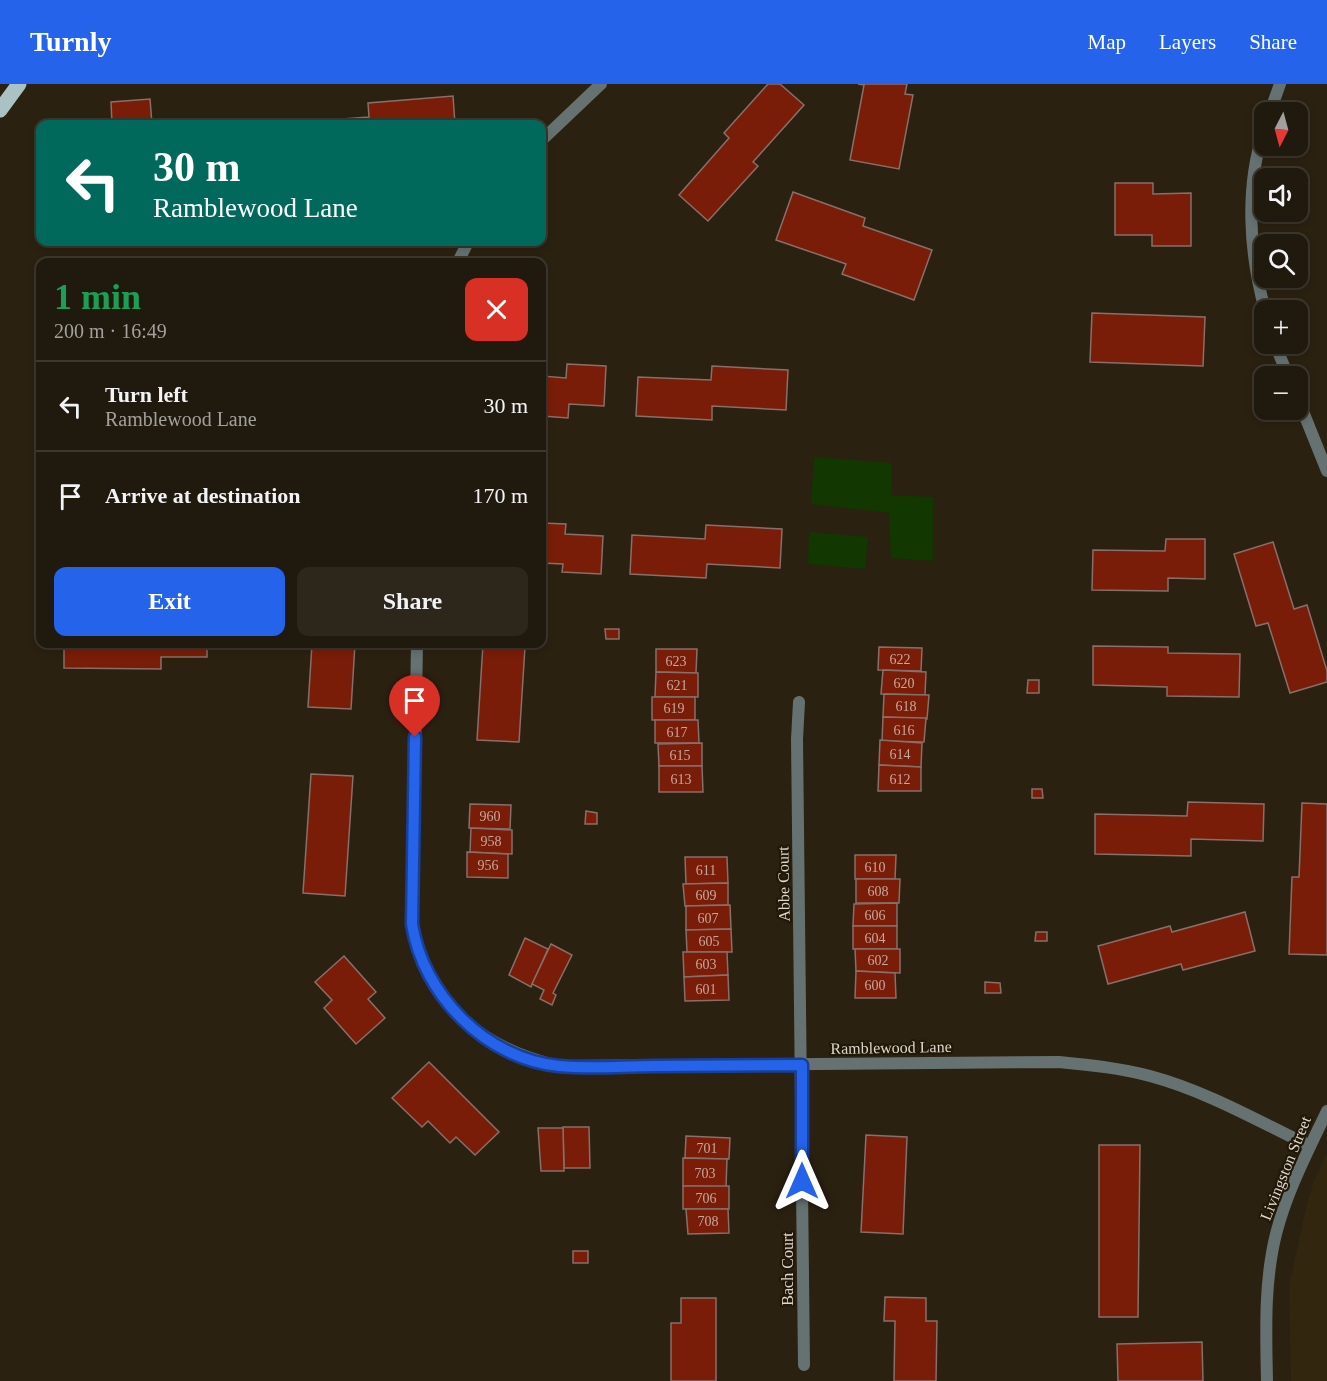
<!DOCTYPE html>
<meta charset="utf-8">
<style>
:root{--surface:#20190d;--page:#2d261b;--text:#f1f3f6;--muted:#a2a09d;--line:#3d382e;--accent:#2563eb}
body{margin:0;font-family:"Times New Roman",serif;background:var(--page);color:var(--text);height:100vh;display:flex;flex-direction:column;font-size:22px;white-space:nowrap}
*{box-sizing:border-box;margin:0}
p{font-size:20px;color:var(--muted)}
.icon{flex:none;width:33px;height:33px;fill:none;stroke:currentColor;stroke-width:2;stroke-linecap:round;stroke-linejoin:round}
.map{position:relative;flex:1;overflow:hidden}
.sheet{position:absolute;left:36px;top:174px;width:510px;height:390px;display:flex;flex-direction:column;background:var(--surface);border-radius:12px;box-shadow:0 3px 9px #0003,0 0 0 2px var(--line)}
.sheet>*{flex:none}
.banner{position:absolute;left:36px;top:36px;width:510px;height:126px;border-radius:12px;box-shadow:0 3px 9px #0003,0 0 0 2px var(--line);background:#00695c;color:#fff;overflow:hidden}
.needle{width:39px;rotate:186deg}
.fabs{position:absolute;left:1254px;top:18px;display:grid;gap:12px}
.fabs a{display:grid;place-items:center;width:54px;height:54px;border-radius:12px;background:var(--surface);box-shadow:0 3px 9px #0003,0 0 0 2px var(--line);font-size:30px}
.pin{position:absolute;display:grid;place-items:center;width:51px;height:51px;color:#fff;margin:-62px -26px;border-radius:50% 50% 50% 0;rotate:-45deg;box-shadow:0 0 6px #0007}
.pin .icon{rotate:45deg}
.me{position:absolute;width:66px;margin:-33px;rotate:0deg;stroke-linejoin:round;filter:drop-shadow(0 0 4px #0008)}
.turn{display:flex;align-items:center;gap:21px;height:126px;padding:0 18px;font-size:27px}
.turn .icon{width:78px;height:78px;stroke-width:2.5}
.turn b{display:block;font-size:42px;line-height:51px}
.round{display:grid;place-items:center;flex:none;width:63px;height:63px;border-radius:12px;background:var(--page)}
.summary{display:flex;align-items:center;justify-content:space-between;height:102px;padding:0 18px}
h1{font-size:36px;font-weight:700;line-height:45px;color:#1e9e55}
.cta{display:flex;gap:12px;margin-top:auto;padding:12px 18px}
.cta a{flex:1;height:69px;border-radius:12px;background:var(--accent);color:#fff;font-size:24px;font-weight:700;line-height:69px;text-align:center}
.cta a+a{background:var(--page);color:var(--text)}
ul{padding:0;list-style:none}
li{display:flex;align-items:center;gap:18px;height:90px;padding:0 18px;border-top:2px solid var(--line)}
li div{flex:1}
li b{display:block;font-size:22px}
li em{font-style:normal}
header{display:flex;align-items:center;gap:36px;box-sizing:border-box;height:84px;padding:0 30px;background:var(--accent);color:#fff}
header strong{font-size:28px}
nav{display:flex;gap:33px;margin-inline-start:auto;font-size:21px}
.map>svg:first-child{display:block}
.built{fill:#33260f}
.green{fill:#123700}
.building{fill:#791d08;stroke:#876f6a;stroke-width:1.5}
.lines{fill:none;stroke-linecap:round;stroke-linejoin:round}
.street{stroke:#667272;stroke-width:12}
.primary{stroke:#aac2c3;stroke-width:15}
.route-casing{stroke:#184099;stroke-width:15}
.route{stroke:#2563eb;stroke-width:10}
.labels{text-anchor:middle;stroke-width:4.5;stroke-linejoin:round;paint-order:stroke}
.number-label{font-size:14px;fill:#c5a89c}
.street-label{font-size:16px;fill:#ded7cd;stroke:#211808}
</style>
<header>
<strong>Turnly</strong>
<nav><a>Map</a><a>Layers</a><a>Share</a></nav>
</header>
<div class="map">
<svg width="1327" height="1297" viewBox="0 0 1327 1297">
<rect width="100%" height="100%" fill="#2b2111"/>
<polygon class="built" points="1327,1069 1327,1297 1291,1297 1289,1201 1307,1120 1314,1097"/>
<g class="green">
<polygon points="814,373 892,379 891,411 933,413 933,477 891,474 889,429 811,420"/>
<polygon points="809,448 868,453 865,485 808,480"/>
</g>
<g class="building">
<polygon points="768,0 780,0 804,21 753,78 758,82 708,137 679,111 729,54 724,49"/>
<polygon points="858,0 907,0 905,10 913,11 899,85 850,76 864,1"/>
<polygon points="453,12 455,40 330,40 329,36 369,33 368,19"/>
<polygon points="150,15 152,40 112,40 111,18"/>
<polygon points="1115,99 1153,99 1153,110 1191,109 1191,162 1152,162 1152,151 1115,151"/>
<polygon points="793,108 865,134 863,142 932,166 914,216 842,190 846,180 776,156"/>
<polygon points="1092,229 1205,233 1203,282 1090,278"/>
<polygon points="567,280 606,282 604,322 569,320 568,334 542,332 542,292 566,294"/>
<polygon points="712,282 788,286 786,326 712,322 712,336 636,332 638,293 711,296"/>
<polygon points="542,439 566,440 565,450 603,452 601,490 562,488 563,480 542,479"/>
<polygon points="706,441 782,445 780,484 707,480 706,494 630,490 632,451 705,455"/>
<polygon points="1166,455 1205,455 1205,495 1168,494 1168,507 1092,506 1093,466 1165,467"/>
<polygon points="1273,458 1294,525 1307,521 1327,587 1327,598 1290,609 1268,539 1256,542 1234,470"/>
<polygon points="605,545 619,545 619,555 606,555"/>
<polygon points="64,560 207,560 207,573 161,573 161,585 64,584"/>
<polygon points="312,560 355,560 351,625 308,623"/>
<polygon points="483,560 525,563 519,658 477,656"/>
<polygon points="1093,562 1168,563 1168,569 1240,570 1239,613 1167,612 1167,603 1093,601"/>
<polygon points="879,563 922,564 921,587 878,586"/>
<polygon points="656,565 697,565 696,589 656,588"/>
<polygon points="883,586 926,588 925,611 881,610"/>
<polygon points="656,588 698,589 698,613 655,613"/>
<polygon points="1028,596 1039,596 1039,609 1027,609"/>
<polygon points="884,610 929,611 927,635 883,633"/>
<rect x="652" y="613" width="43" height="23"/>
<polygon points="883,633 926,634 924,658 882,657"/>
<polygon points="655,636 698,636 699,659 655,659"/>
<polygon points="880,656 922,659 921,683 879,681"/>
<polygon points="702,659 702,682 659,682 658,660"/>
<polygon points="879,681 921,683 921,707 878,707"/>
<polygon points="659,682 702,682 703,708 659,708"/>
<polygon points="311,690 353,692 345,812 303,809"/>
<polygon points="1032,705 1042,705 1043,714 1032,714"/>
<polygon points="1188,718 1264,720 1263,757 1191,755 1191,772 1095,770 1095,730 1187,732"/>
<polygon points="1302,719 1327,720 1327,871 1289,870 1292,793 1299,793"/>
<polygon points="470,720 511,721 510,745 469,744"/>
<polygon points="586,727 597,729 597,740 585,740"/>
<polygon points="471,744 512,746 512,770 470,768"/>
<polygon points="467,768 508,770 508,794 467,793"/>
<polygon points="855,771 896,771 895,795 855,795"/>
<polygon points="685,773 727,773 728,799 686,800"/>
<polygon points="856,795 900,795 899,819 856,819"/>
<polygon points="728,799 728,821 685,822 683,800"/>
<polygon points="897,819 897,842 853,842 854,820"/>
<polygon points="730,821 731,845 686,846 686,822"/>
<polygon points="1245,828 1255,867 1183,886 1181,880 1108,900 1098,862 1170,842 1172,848"/>
<rect x="853" y="842" width="44" height="23"/>
<polygon points="731,845 732,868 687,868 686,846"/>
<polygon points="1036,848 1047,848 1047,857 1035,857"/>
<polygon points="525,854 548,865 531,903 509,891"/>
<polygon points="551,860 572,871 553,909 556,911 552,921 540,915 544,906 532,900"/>
<polygon points="855,865 900,865 900,889 856,887"/>
<polygon points="683,868 727,868 728,891 684,893"/>
<polygon points="344,872 376,908 368,915 385,934 356,960 324,924 332,916 315,898"/>
<polygon points="856,887 895,889 896,914 855,914"/>
<polygon points="728,891 729,916 685,917 684,893"/>
<polygon points="985,898 1000,899 1001,909 985,909"/>
<polygon points="429,978 499,1048 475,1071 456,1053 450,1059 428,1037 422,1043 392,1014"/>
<polygon points="563,1043 589,1043 590,1084 564,1084"/>
<polygon points="538,1044 563,1044 564,1087 541,1087"/>
<polygon points="866,1051 907,1053 903,1150 861,1148"/>
<polygon points="686,1052 730,1054 729,1075 685,1074"/>
<polygon points="1099,1061 1140,1061 1138,1233 1099,1233"/>
<polygon points="683,1074 727,1075 726,1103 683,1102"/>
<rect x="683" y="1102" width="46" height="23"/>
<polygon points="686,1125 728,1125 729,1149 688,1150"/>
<rect x="573" y="1167" width="15" height="12"/>
<polygon points="885,1213 926,1214 926,1237 937,1237 936,1297 894,1297 895,1237 884,1237"/>
<polygon points="681,1214 716,1214 716,1297 671,1297 671,1239 681,1239"/>
<polygon points="1202,1258 1203,1297 1118,1297 1117,1260"/>
</g>
<g class="lines">
<g class="street">
<polyline points="1270,28 1280,0"/>
<path d="M1264 46C1245 103 1249 168 1265 226"/>
<polyline points="542,56 601,0"/>
<polyline points="458,178 468,158"/>
<polyline points="1275,260 1288,292"/>
<polyline points="1298,315 1327,387"/>
<path d="M417 560 412 840C424 920 484 965 559 982L1059 978C1090 981 1120 984 1150 992 1206 1007 1258 1037 1310 1062"/>
<polyline points="799,618 797,655 804,1281"/>
<path d="M1267 1297C1266 1248 1264 1198 1276 1150 1287 1107 1308 1067 1327 1027"/>
</g>
<polyline class="primary" points="0,26 19,0"/>
</g>
<g class="lines">
<g class="route-casing">
<path id="route" d="M415 653 412 840C423 911 486 975 559 982 591 985 624 982 655 982 704 982 753 981 802 981V1097"/>
</g>
<use href="#route" class="route"/>
</g>
<g class="labels">
<g class="number-label">
<text x="900" y="580">622</text>
<text x="676" y="582">623</text>
<text x="904" y="604">620</text>
<text x="677" y="606">621</text>
<text x="906" y="627">618</text>
<text x="674" y="629">619</text>
<text x="904" y="651">616</text>
<text x="677" y="653">617</text>
<text x="900" y="675">614</text>
<text x="680" y="676">615</text>
<text x="681" y="700">613</text>
<text x="900" y="700">612</text>
<text x="490" y="737">960</text>
<text x="491" y="762">958</text>
<text x="488" y="786">956</text>
<text x="875" y="788">610</text>
<text x="706" y="791">611</text>
<text x="878" y="812">608</text>
<text x="706" y="816">609</text>
<text x="875" y="836">606</text>
<text x="708" y="839">607</text>
<text x="875" y="859">604</text>
<text x="709" y="862">605</text>
<text x="878" y="881">602</text>
<text x="706" y="885">603</text>
<text x="875" y="906">600</text>
<text x="706" y="910">601</text>
<text x="707" y="1069">701</text>
<text x="705" y="1094">703</text>
<text x="706" y="1119">706</text>
<text x="708" y="1142">708</text>
</g>
<g class="street-label">
<text transform="translate(783 800) rotate(-91)" y="6">Abbe Court</text>
<text transform="translate(891 963) rotate(-1)" y="6">Ramblewood Lane</text>
<text transform="translate(1285 1084) rotate(-68)" y="6">Livingston Street</text>
<text transform="translate(787 1185) rotate(-90)" y="6">Bach Court</text>
</g>
</g>
</svg>
<div class="fabs">
<a><svg class="needle" viewBox="-14 -14 28 28"><path d="M0-13l5 13h-10z" fill="#e53935"/><path d="M0 13l5-13h-10z" fill="#a2a09d"/></svg></a>
<a><svg class="icon" aria-label="sound" viewBox="0 0 24 24"><path d="M4 9h4l5-4v14l-5-4H4zM17 9q2 3 0 6"/></svg></a>
<a><svg class="icon" aria-label="search" viewBox="0 0 24 24"><circle cx="10" cy="10" r="6"/><path d="M15 15l6 6"/></svg></a>
<a>+</a>
<a>−</a>
</div>
<div class="pin" style="left:415px;top:653px;background:#d93025"><svg class="icon" aria-label="arrive" viewBox="0 0 24 24"><path d="M6 21V4h12l-3 4 3 4H6"/></svg></div>
<svg class="me" style="left:802px;top:1097px" viewBox="-20 -20 40 40"><path d="M0-17L14 15 0 8-14 15z" fill="#2563eb" stroke="#fff" stroke-width="4"/></svg>
<div class="banner">
<div class="turn"><svg class="icon" aria-label="left" viewBox="0 0 24 24"><path d="M17 20v-9H6M10 6l-5 5 5 5"/></svg><div><b>30 m</b>Ramblewood Lane</div></div>
</div>
<section class="sheet">
<div class="summary"><div><h1>1 min</h1><p>200 m · 16:49</p></div><a class="round" style="background:#d93025;color:#fff"><svg class="icon" aria-label="close" viewBox="0 0 24 24"><path d="M6 6l12 12M18 6L6 18"/></svg></a></div>
<ul>
<li><svg class="icon" aria-label="left" viewBox="0 0 24 24"><path d="M17 20v-9H6M10 6l-5 5 5 5"/></svg><div><b>Turn left</b><p>Ramblewood Lane</p></div><em>30 m</em></li>
<li><svg class="icon" aria-label="arrive" viewBox="0 0 24 24"><path d="M6 21V4h12l-3 4 3 4H6"/></svg><div><b>Arrive at destination</b></div><em>170 m</em></li>
</ul>
<div class="cta"><a>Exit</a><a>Share</a></div>
</section>
</div>
